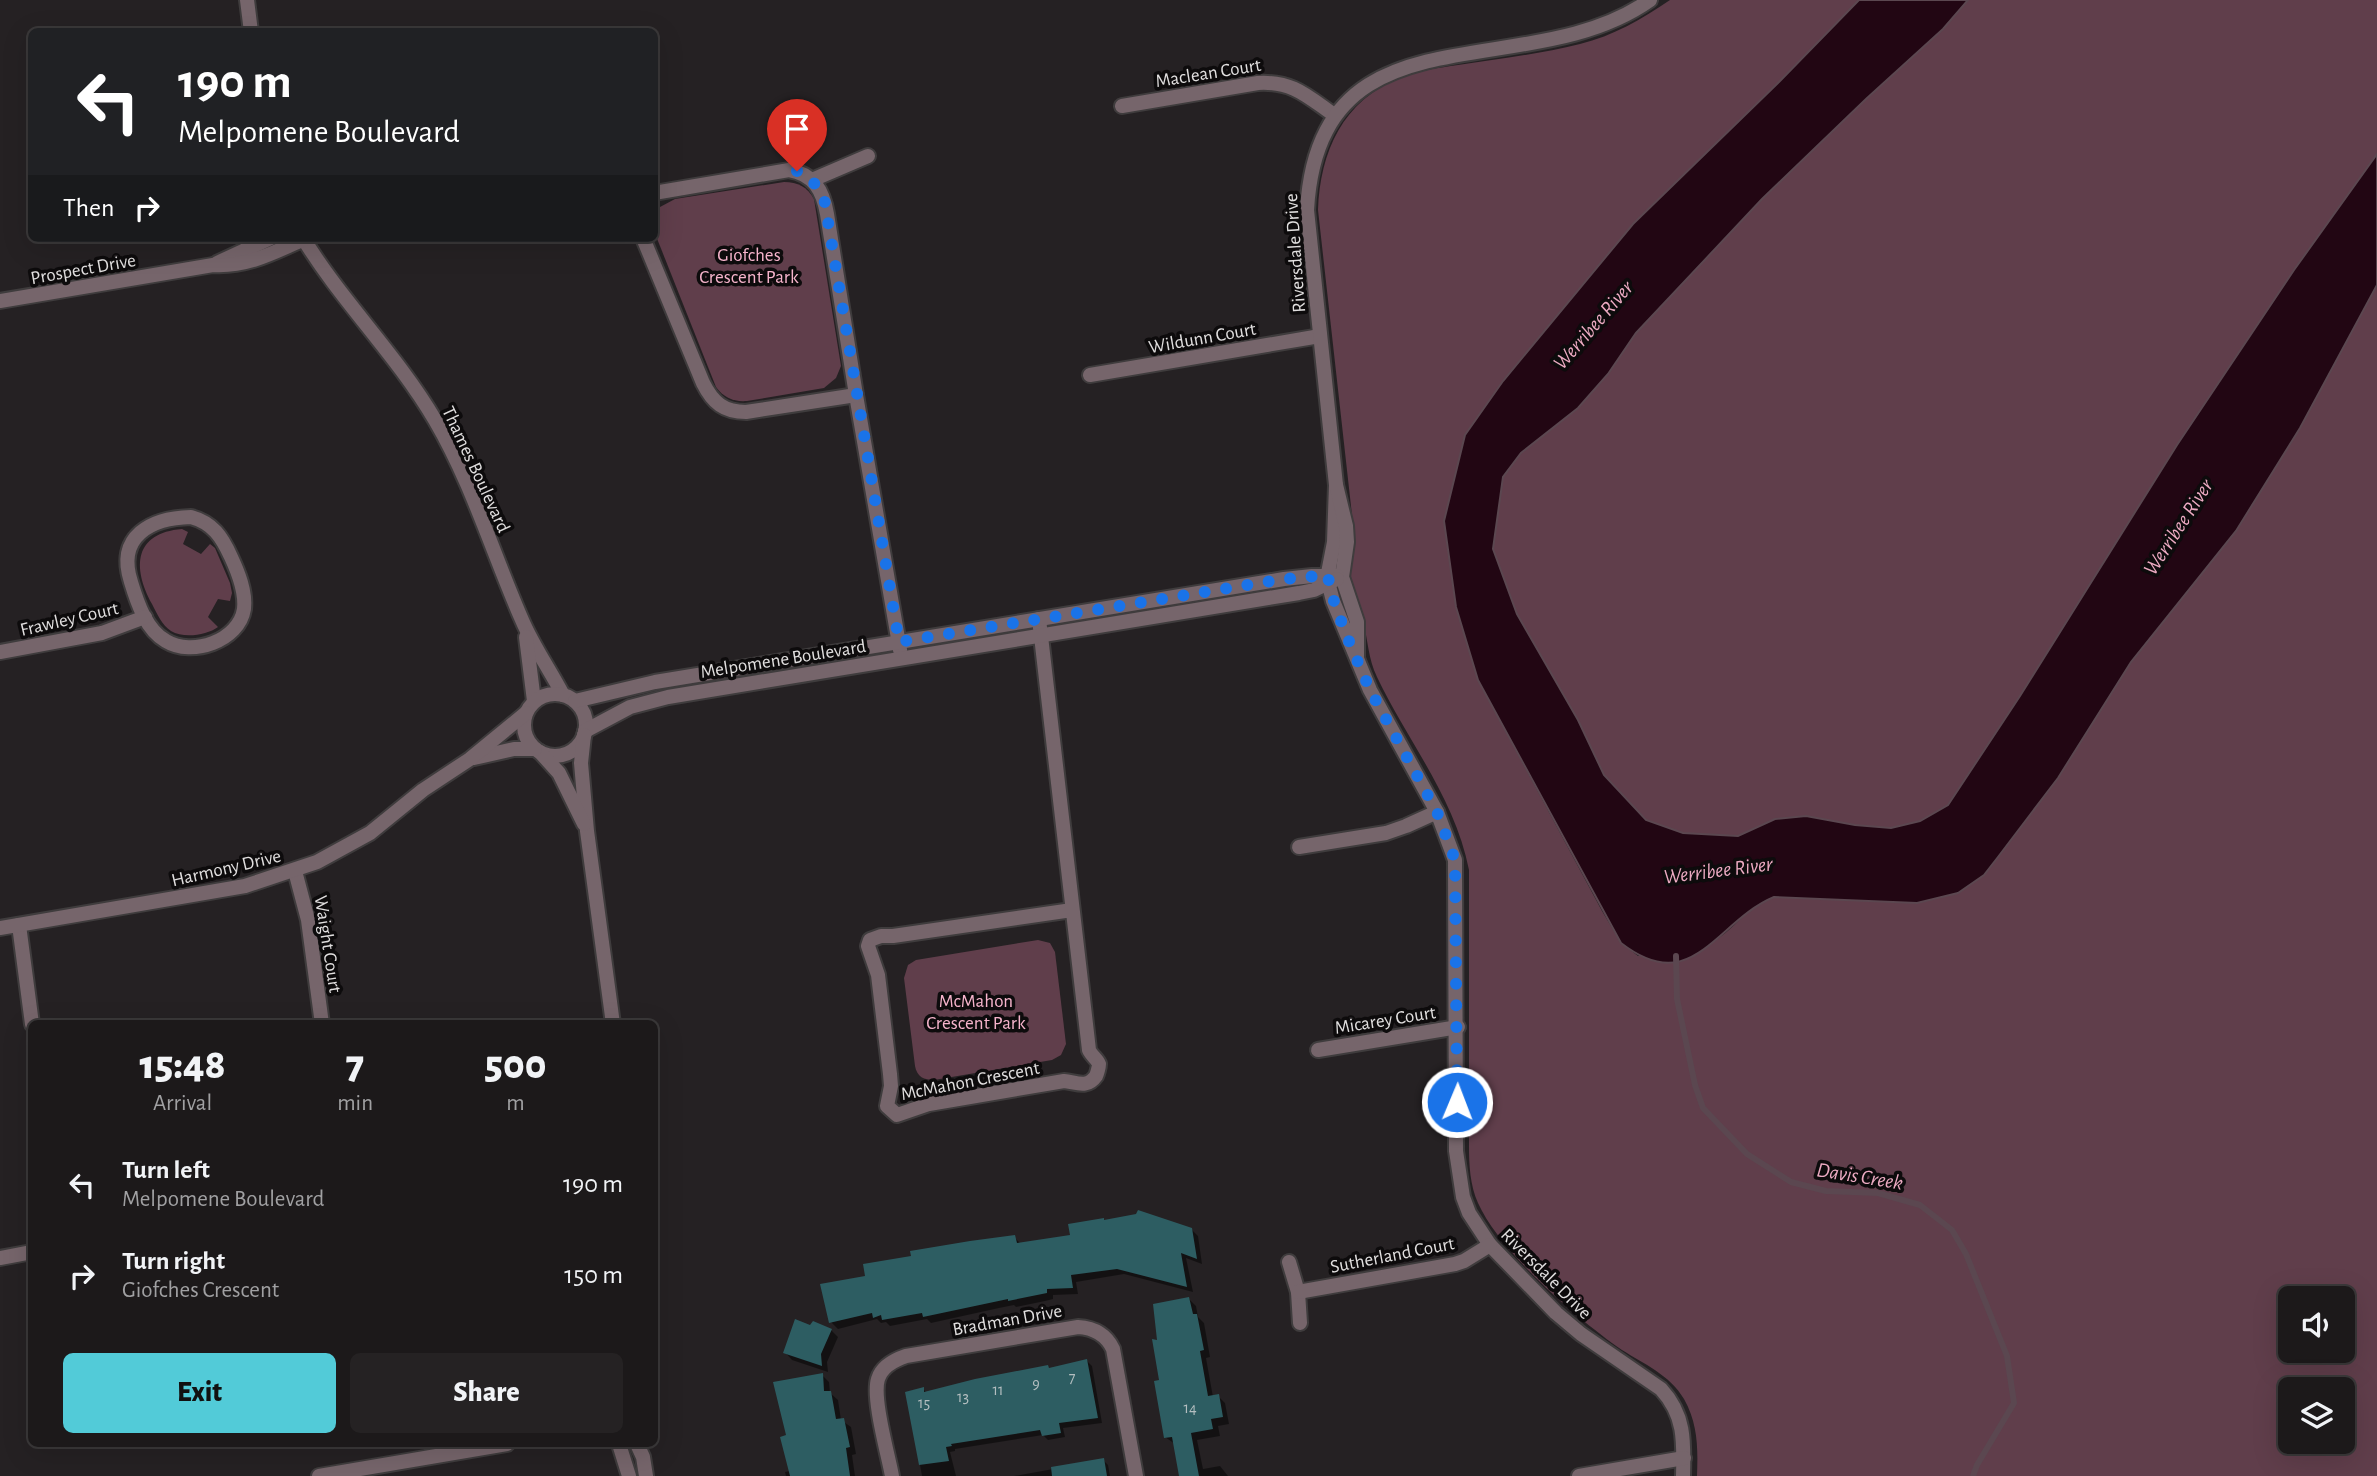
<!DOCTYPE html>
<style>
:root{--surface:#1c191a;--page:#252223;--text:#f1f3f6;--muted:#a0a0a2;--line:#3a3839;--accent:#52cbd8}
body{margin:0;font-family:"Alegreya Sans",sans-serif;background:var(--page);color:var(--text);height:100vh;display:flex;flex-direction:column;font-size:26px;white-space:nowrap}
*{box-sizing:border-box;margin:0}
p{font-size:23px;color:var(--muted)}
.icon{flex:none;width:38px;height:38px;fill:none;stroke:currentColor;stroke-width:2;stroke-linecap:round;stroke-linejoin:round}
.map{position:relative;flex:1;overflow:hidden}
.side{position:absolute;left:28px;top:1020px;width:630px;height:427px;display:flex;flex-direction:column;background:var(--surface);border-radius:10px;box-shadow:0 7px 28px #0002,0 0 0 2px var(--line)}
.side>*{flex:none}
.guide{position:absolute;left:28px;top:28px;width:630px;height:214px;border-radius:10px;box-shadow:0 7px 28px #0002,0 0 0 2px var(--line);background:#202124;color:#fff;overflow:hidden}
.fabs{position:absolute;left:2278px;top:1286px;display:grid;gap:14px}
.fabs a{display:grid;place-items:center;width:77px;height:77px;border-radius:10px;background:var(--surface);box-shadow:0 7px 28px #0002,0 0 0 2px var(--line);font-size:35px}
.pin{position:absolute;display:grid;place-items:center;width:60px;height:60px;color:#fff;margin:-72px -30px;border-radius:50% 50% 50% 0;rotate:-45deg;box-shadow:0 0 7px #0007}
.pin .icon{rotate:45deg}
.me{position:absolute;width:77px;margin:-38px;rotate:1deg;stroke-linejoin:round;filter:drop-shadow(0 0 5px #0008)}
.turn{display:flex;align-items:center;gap:24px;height:147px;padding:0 35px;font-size:32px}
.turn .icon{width:91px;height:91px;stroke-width:2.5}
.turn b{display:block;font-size:49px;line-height:60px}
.then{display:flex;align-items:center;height:66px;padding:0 35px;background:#0003;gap:14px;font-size:26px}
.eta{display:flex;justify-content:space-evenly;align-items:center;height:119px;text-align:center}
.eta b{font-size:42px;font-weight:800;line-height:49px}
.cta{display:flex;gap:14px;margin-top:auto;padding:14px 35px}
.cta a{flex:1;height:80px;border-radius:10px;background:var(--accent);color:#111;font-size:28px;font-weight:800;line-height:80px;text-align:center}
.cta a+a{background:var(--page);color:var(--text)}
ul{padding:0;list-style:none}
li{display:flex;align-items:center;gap:21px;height:91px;padding:0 35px}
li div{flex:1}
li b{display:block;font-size:26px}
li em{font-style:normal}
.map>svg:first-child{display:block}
.green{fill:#603e4b;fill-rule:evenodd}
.water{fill:#220613;stroke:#5b4750;stroke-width:2}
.shadow{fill:#0007}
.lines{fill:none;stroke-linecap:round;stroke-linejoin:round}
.stream{stroke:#5b4750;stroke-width:6}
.building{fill:#2d5d62}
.minor-casing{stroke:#3f3c3d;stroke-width:18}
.minor{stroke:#76656b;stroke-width:14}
.route{stroke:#1a73e8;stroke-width:12;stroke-dasharray:0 21.6}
.labels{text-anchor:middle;stroke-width:7;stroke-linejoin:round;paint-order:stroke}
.number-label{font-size:16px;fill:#b4bec0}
.street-label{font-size:19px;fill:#e1dfdf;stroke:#0d0b0c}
.park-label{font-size:19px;fill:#f7b4cc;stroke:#0d0b0c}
.water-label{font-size:21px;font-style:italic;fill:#ecaac2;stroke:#0d0b0c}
</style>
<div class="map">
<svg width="2377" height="1476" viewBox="0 0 2377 1476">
<rect width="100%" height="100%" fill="#252123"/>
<g class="green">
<path d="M1670 0H1859L1779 82 1633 224 1465 435 1444 521 1456 607 1478 680 1602 911 1621 943 1638 956C1654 954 1702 950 1713 942 1738 926 1744 909 1774 897L1917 903 1958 893 1998 857 2058 778 2131 662 2236 531 2300 428 2377 285V1476H1697C1698 1448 1698 1424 1684 1399 1670 1375 1644 1364 1622 1350 1577 1319 1500 1252 1478 1203 1470 1185 1469 1165 1469 1146V870C1455 798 1408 742 1377 677 1368 658 1368 640 1363 621 1360 609 1353 598 1350 586 1346 568 1354 550 1354 533L1318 210C1320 152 1343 100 1400 78 1418 70 1439 68 1458 65 1498 59 1540 54 1580 44 1613 36 1642 19 1670 0ZM2291 1298H2343V1351H2291ZM2291 1390H2343V1442H2291Z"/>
<polygon points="1968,0 2377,0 2377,154 2294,270 2020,696 1948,805 1920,821 1891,828 1775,819 1738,836 1683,833 1646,820 1604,775 1578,720 1517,614 1493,549 1503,477 1521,453 1578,408 1608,374 1636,333 1762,199 1866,99 1943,29"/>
<path d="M784 182C798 182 807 187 814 199L841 366 836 378 824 388 747 401C734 402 724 398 716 387L656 236V215L660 207 675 199Z"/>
<path d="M182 529 188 532 183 544 201 554 210 544 215 548 230 583 232 593 230 601 218 599 208 617 218 627C207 635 184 639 171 631 162 625 157 614 152 604 132 567 134 533 182 529Z"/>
<path d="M1038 940 1050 943 1055 952 1066 1044 1061 1055 1052 1060 934 1080C924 1080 917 1077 915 1066L904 978 908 965 916 960Z"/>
</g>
<path class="water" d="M1859 0H1968L1943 29 1866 99 1762 199 1636 333 1608 374 1578 408 1521 453 1503 477 1493 549 1517 614 1578 720 1604 775 1646 820 1683 833 1738 836 1775 819 1806 816 1855 825 1891 828 1920 821 1948 805 2020 696 2177 445 2294 270 2377 154V285L2300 428 2236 531 2131 662 2058 778 1998 857 1984 875 1958 893 1917 903 1774 897C1716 921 1693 999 1621 943L1478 680 1456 607 1444 521 1465 435 1503 381 1633 224 1779 82Z"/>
<g class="shadow">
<polygon points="1191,1229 1198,1236 1202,1264 1186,1258 1193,1292 1124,1274 1076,1282 1078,1294 1053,1295 1053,1299 1045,1301 1016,1307 1014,1305 999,1308 931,1323 927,1319 890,1326 886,1322 881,1323 877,1319 838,1329 831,1322 867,1278 1014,1237 1021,1244"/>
<polygon points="1189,1299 1196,1306 1198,1317 1204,1323 1210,1357 1206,1358 1213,1397 1218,1396 1225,1403 1229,1424 1218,1426 1220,1436 1197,1440 1203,1469 1220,1466 1228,1476 1180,1476 1175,1444 1165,1437 1159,1343"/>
<polygon points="831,1330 838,1337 827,1362 828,1372 792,1360 785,1352"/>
<polygon points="1087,1361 1092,1366 1102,1423 1063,1428 1065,1437 1048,1440 1043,1435 955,1449 955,1451 950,1452 956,1476 922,1476 907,1393 923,1389 927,1393 1048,1367 1050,1369"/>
<polygon points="822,1375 829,1382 830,1393 838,1400 841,1420 851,1427 856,1454 852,1455 855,1476 786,1476 785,1472 790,1471 788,1436"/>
<polygon points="1103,1460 1108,1465 1110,1476 1014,1476"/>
</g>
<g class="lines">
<polyline class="stream" points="1676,956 1677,999 1695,1085 1703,1108 1747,1154 1791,1182 1826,1191 1878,1193 1920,1205 1952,1230 1966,1254 2007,1356 2014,1403 1977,1465 1973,1476"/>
</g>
<g class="building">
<polygon points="1138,1210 1192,1228 1197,1259 1181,1253 1187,1287 1117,1269 1071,1275 1073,1288 1047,1289 1047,1293 1008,1301 1008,1299 923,1317 922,1313 882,1320 881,1315 873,1318 872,1313 829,1323 820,1284 865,1276 863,1264 911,1256 910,1251 970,1241 1015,1235 1017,1243 1070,1235 1068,1224 1104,1218 1104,1220 1136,1214"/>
<polygon points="1189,1297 1193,1314 1197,1314 1204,1350 1200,1351 1208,1396 1219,1394 1223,1417 1211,1419 1213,1429 1191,1433 1199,1476 1179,1476 1172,1437 1164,1438 1154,1381 1159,1380 1152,1339 1157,1340 1153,1304"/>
<polygon points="795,1319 810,1325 813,1321 832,1329 821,1354 822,1366 783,1353"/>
<polygon points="1087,1359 1098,1418 1059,1423 1061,1433 1042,1436 1040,1430 951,1444 952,1446 946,1447 949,1461 919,1465 905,1392 924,1387 924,1392 975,1379 1048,1365 1049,1368"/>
<polygon points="823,1373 824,1391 831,1391 836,1419 844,1418 850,1447 846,1448 850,1476 790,1476 780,1437 786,1435 773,1382"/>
<polygon points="1104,1458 1107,1476 1052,1476 1051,1467"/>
</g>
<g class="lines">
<g class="minor-casing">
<g id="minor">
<polyline points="247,0 251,32"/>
<path d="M1122 106 1258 83C1293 81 1307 96 1334 115"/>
<polyline points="812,180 868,156"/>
<path d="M654 193 789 170C814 174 823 191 827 214L856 395 900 650"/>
<path d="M303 238C342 302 397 355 435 420 472 483 493 554 522 620 533 646 550 670 563 695"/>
<path d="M643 238 703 383C713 403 724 412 746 412L856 395"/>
<polyline points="217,263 271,238"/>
<path d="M0 301 213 265C247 267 273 253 304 239"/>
<polyline points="1090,375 1320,336"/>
<path d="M1336 485 1334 542 1327 578 1333 601 1370 690 1437 812 1455 860 1456 1151 1463 1197 1469 1213 1490 1245 1556 1313 1581 1334 1661 1389C1685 1415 1684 1441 1683 1476"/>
<path d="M191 517C213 523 222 537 231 557 238 572 246 591 244 609 239 641 192 657 166 641 146 630 137 602 131 582 116 536 151 518 191 517Z"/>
<path d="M1039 619 1089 1050C1091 1055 1098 1060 1099 1064 1099 1067 1097 1074 1096 1076 1087 1089 1076 1082 1064 1081L929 1104 897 1115 887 1106 891 1086 890 1074 878 975 868 946 870 940 881 936H893L1072 910"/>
<polyline points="526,637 534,701"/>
<polyline points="0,652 102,633 145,617"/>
<path d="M1357 656V622L1342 577 1347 542 1346 526 1336 485 1307 210C1319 0 1526 88 1650 0"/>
<circle cx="555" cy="725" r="31"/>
<polyline points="575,701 655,682 1284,579 1312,576 1337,576"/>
<polyline points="585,731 630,707 668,697 1299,593 1314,590 1337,579"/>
<polyline points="584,735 581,763 587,831 613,1024"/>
<polyline points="540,752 559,773 584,824"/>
<polyline points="474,758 514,749 535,749"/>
<polyline points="1299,847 1386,833 1406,826 1437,812"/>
<polyline points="295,871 308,920 322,1024"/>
<polyline points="19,925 32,1024"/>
<polyline points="0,928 245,886 317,862 370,833 423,790 470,759 526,713"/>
<polyline points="1318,1050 1458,1027"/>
<polyline points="0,1258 32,1252"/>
<polyline points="1289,1262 1298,1292 1300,1323"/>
<polyline points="1298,1292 1455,1264 1464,1261 1490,1245"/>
<polyline points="619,1444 629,1476"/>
<polyline points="637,1444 643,1457 646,1476"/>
<polyline points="319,1476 507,1444"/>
<path d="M892 1476C888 1454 872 1398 878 1379 882 1366 894 1360 906 1356L1078 1327C1094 1328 1106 1334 1113 1349L1136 1476"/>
<polyline points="1579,1476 1684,1458"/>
</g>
</g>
<use href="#minor" class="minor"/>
</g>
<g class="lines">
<polyline class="route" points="797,171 812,180 824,198 899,642 1284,579 1328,575 1330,590 1345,632 1370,690 1437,812 1455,860 1457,1102"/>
</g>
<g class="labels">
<g class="number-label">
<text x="1072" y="1383">7</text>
<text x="1036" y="1389">9</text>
<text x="998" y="1395">11</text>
<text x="963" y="1402">13</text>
<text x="924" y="1408">15</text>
<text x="1190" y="1413">14</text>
</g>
<g class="street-label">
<text transform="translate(1208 72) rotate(-9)" y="7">Maclean Court</text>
<text transform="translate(1294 253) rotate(-94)" y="7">Riversdale Drive</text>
<text transform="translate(83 268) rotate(-10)" y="7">Prospect Drive</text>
<text transform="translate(1202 337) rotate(-10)" y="7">Wildunn Court</text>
<text transform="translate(477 469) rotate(65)" y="7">Thames Boulevard</text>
<text transform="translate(69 618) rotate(-13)" y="7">Frawley Court</text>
<text transform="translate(783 658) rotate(-9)" y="7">Melpomene Boulevard</text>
<text transform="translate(226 867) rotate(-13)" y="7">Harmony Drive</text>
<text transform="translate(329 944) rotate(81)" y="7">Waight Court</text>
<text transform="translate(1385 1019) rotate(-9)" y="7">Micarey Court</text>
<text transform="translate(970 1080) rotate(-11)" y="7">McMahon Crescent</text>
<text transform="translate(1392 1254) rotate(-11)" y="7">Sutherland Court</text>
<text transform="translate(1547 1273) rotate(45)" y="7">Riversdale Drive</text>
<text transform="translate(1007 1319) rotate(-10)" y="7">Bradman Drive</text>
</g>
<g class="park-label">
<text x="749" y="261">Giofches<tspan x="749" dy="22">Crescent Park</tspan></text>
<text x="976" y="1007">McMahon<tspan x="976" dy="22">Crescent Park</tspan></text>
</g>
<g class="water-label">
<text transform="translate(1593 325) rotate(-49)" y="7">Werribee River</text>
<text transform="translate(2178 527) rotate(-57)" y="7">Werribee River</text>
<text transform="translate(1718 870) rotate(-7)" y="7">Werribee River</text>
<text transform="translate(1860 1176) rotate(9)" y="7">Davis Creek</text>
</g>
</g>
</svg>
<div class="fabs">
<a><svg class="icon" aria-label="sound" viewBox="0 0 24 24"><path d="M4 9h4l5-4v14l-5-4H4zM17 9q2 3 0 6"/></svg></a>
<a><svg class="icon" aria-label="layers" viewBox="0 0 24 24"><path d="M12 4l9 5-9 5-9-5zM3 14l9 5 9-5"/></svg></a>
</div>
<div class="pin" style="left:797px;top:171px;background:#d93025"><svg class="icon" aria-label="arrive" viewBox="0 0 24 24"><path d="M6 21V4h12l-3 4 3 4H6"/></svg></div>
<svg class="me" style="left:1457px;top:1102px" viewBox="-20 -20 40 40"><circle r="17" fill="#1a73e8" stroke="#fff" stroke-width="3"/><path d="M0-11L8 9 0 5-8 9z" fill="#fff"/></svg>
<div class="guide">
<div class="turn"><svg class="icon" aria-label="left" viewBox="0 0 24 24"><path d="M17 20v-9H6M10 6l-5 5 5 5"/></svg><div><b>190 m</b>Melpomene Boulevard</div></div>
<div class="then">Then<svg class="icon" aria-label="right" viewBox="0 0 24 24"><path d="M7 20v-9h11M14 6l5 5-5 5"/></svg></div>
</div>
<section class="side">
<div class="eta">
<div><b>15:48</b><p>Arrival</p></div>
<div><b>7</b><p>min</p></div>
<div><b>500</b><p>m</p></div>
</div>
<ul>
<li><svg class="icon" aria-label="left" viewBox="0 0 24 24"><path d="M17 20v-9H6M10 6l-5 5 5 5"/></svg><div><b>Turn left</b><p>Melpomene Boulevard</p></div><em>190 m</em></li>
<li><svg class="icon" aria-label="right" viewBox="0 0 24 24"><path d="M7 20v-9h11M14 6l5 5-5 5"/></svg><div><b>Turn right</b><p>Giofches Crescent</p></div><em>150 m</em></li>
</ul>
<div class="cta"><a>Exit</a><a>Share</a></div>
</section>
</div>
